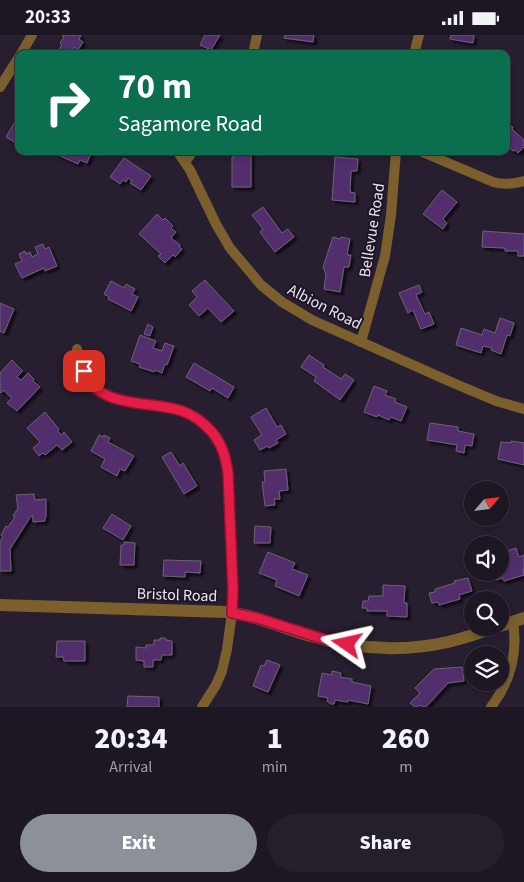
<!DOCTYPE html>
<style>
:root{--surface:#1d1623;--page:#251f2b;--text:#f1f3f6;--muted:#a09fa6;--line:#3b3541;--accent:#8c9099}
body{margin:0;font-family:"Source Sans 3",sans-serif;background:var(--page);color:var(--text);height:100vh;display:flex;flex-direction:column;font-size:19px;white-space:nowrap}
*{box-sizing:border-box;margin:0}
p{font-size:16px;color:var(--muted)}
.icon{flex:none;width:28px;height:28px;fill:none;stroke:currentColor;stroke-width:2;stroke-linecap:round;stroke-linejoin:round}
.map{position:relative;height:672px;overflow:hidden}
.sheet{display:flex;flex-direction:column;background:var(--surface);flex:1}
.sheet>*{flex:none}
.top-card{position:absolute;left:15px;top:15px;width:495px;height:105px;border-radius:10px;box-shadow:0 2px 8px #0003,0 0 0 1px var(--line);background:#0b6e4f;color:#fff;overflow:hidden}
.needle{width:32px;rotate:62deg}
.buttons{position:absolute;left:464px;top:446px;display:grid;gap:10px}
.buttons a{display:grid;place-items:center;width:45px;height:45px;border-radius:50%;background:var(--surface);box-shadow:0 2px 8px #0003,0 0 0 1px var(--line);font-size:25px}
.pin{position:absolute;display:grid;place-items:center;width:42px;height:42px;color:#fff;margin:-21px;border-radius:10px;box-shadow:0 2px 8px #0006}
.me{position:absolute;width:55px;margin:-28px;rotate:281deg;stroke-linejoin:round;filter:drop-shadow(0 0 4px #0008)}
.turn{display:flex;align-items:center;gap:18px;height:105px;padding:0 20px;font-size:22px}
.turn .icon{width:65px;height:65px;stroke-width:2.5}
.turn b{display:block;font-size:35px;line-height:42px}
.eta{display:flex;justify-content:space-evenly;align-items:center;height:85px;text-align:center}
.eta b{font-size:30px;font-weight:800;line-height:35px}
.action{display:flex;gap:10px;margin-top:auto;padding:10px 20px}
.action a{flex:1;height:58px;border-radius:30px;background:var(--accent);color:#fff;font-size:20px;font-weight:800;line-height:58px;text-align:center}
.action a+a{background:var(--page);color:var(--text)}
.status{display:flex;justify-content:space-between;align-items:center;height:35px;padding:0 25px;background:var(--surface);direction:ltr}
.status svg{height:14px;fill:currentColor}
.map>svg:first-child{display:block}
.building{fill:#532e6d;stroke:#6c6276;filter:url(#shadow)}
.lines{fill:none;stroke-linecap:round;stroke-linejoin:round}
.minor{stroke:#7b602e;stroke-width:10}
.tertiary{stroke:#7b602e;stroke-width:12}
.route-casing{stroke:#92132f;stroke-width:12}
.route{stroke:#e11d48;stroke-width:9}
.labels{text-anchor:middle;stroke-width:4;stroke-linejoin:round;paint-order:stroke}
.street-label{font-size:16px;fill:#eae4f0;stroke:#1e1525}
</style>
<div class="status"><b>20:33</b><svg viewBox="0 0 49 12"><path d="M0 12V9h3v3zM5 12V6h3v6zM10 12V3h3v9zM15 12V0h3v12zM26 1h20v11H26zM47 4h2v5h-2z"/></svg></div>
<div class="map">
<svg width="524" height="672" viewBox="0 0 524 672">
<defs>
<filter id="shadow"><feDropShadow dx="3" dy="3" stdDeviation="1" flood-color="#0009"/></filter>
</defs>
<rect width="100%" height="100%" fill="#271e2f"/>
<g class="building">
<polygon points="62,0 81,0 79,4 83,7 78,15 74,12 70,19 57,19 62,9 60,8 64,2"/>
<polygon points="205,0 220,0 211,15 200,10"/>
<polygon points="285,0 314,0 313,7 284,3"/>
<polygon points="451,0 474,0 473,8 450,4"/>
<polygon points="19,80 19,116 15,113 17,109 6,102"/>
<polygon points="506,84 511,89 510,90 513,92 512,94 524,105 524,112 518,118 515,115 513,116 507,111 506,112"/>
<polygon points="57,116 92,116 87,128 80,125 78,129 56,119"/>
<polygon points="234,116 251,116 251,152 232,152 232,122 234,122"/>
<polygon points="335,122 358,124 357,136 351,136 350,157 355,158 355,167 332,165"/>
<polygon points="124,123 151,141 141,155 130,148 132,146 128,143 126,147 123,145 120,149 110,142"/>
<polygon points="442,155 457,167 443,184 447,188 443,194 423,179"/>
<polygon points="263,172 282,198 288,194 294,202 275,217 260,197 263,194 252,180"/>
<polygon points="157,179 163,185 165,183 173,191 171,193 176,197 171,203 180,210 179,212 182,214 175,222 173,220 165,228 158,221 161,219 139,199"/>
<polygon points="483,196 524,199 524,221 518,221 518,216 505,216 505,213 482,212"/>
<polygon points="333,202 340,204 341,202 350,204 347,220 351,220 349,232 344,232 340,257 324,254 326,239 323,232"/>
<polygon points="43,209 45,214 49,212 57,231 45,236 44,233 22,243 15,229 22,226 19,219 25,216 26,219 30,217 32,222 38,219 35,212"/>
<polygon points="205,245 234,276 221,287 208,273 199,281 189,270 197,262 192,256"/>
<polygon points="111,246 124,253 126,249 135,254 132,259 138,262 131,276 108,264 109,262 104,259"/>
<polygon points="419,250 422,257 416,260 425,279 429,277 434,289 421,294 413,275 408,278 399,258"/>
<polygon points="0,268 14,274 4,298 0,296"/>
<polygon points="500,283 514,288 510,301 507,300 501,319 491,315 492,313 483,311 481,318 456,310 461,293 482,300 484,294 495,298"/>
<polygon points="148,289 153,292 150,301 144,299"/>
<polygon points="140,300 156,306 153,313 162,316 165,308 174,311 167,330 165,329 162,338 155,335 154,337 139,332 140,329 131,326"/>
<polygon points="309,320 324,330 323,332 341,344 345,339 354,345 340,365 314,346 316,342 301,332"/>
<polygon points="12,325 23,336 17,342 21,345 28,338 34,344 33,346 40,352 17,376 7,368 12,363 3,355 1,358 0,357 0,338"/>
<polygon points="194,328 234,352 228,363 212,353 210,356 186,342"/>
<polygon points="374,351 387,356 385,360 396,364 395,367 407,372 401,386 391,382 389,385 378,380 377,382 364,377"/>
<polygon points="266,373 277,392 281,390 286,399 276,405 278,408 269,413 268,411 260,415 254,405 262,400 251,382"/>
<polygon points="45,377 59,394 58,396 61,400 64,397 72,407 62,415 57,410 45,420 43,418 39,421 33,413 40,407 27,393"/>
<polygon points="430,388 458,392 458,396 474,399 472,411 465,410 464,418 456,416 457,410 427,405"/>
<polygon points="99,400 103,402 104,400 110,403 108,407 134,421 125,436 120,434 117,441 101,432 105,424 91,416"/>
<polygon points="511,406 524,408 524,430 498,424 501,407 511,408"/>
<polygon points="171,417 180,431 183,428 197,451 184,459 162,422"/>
<polygon points="286,434 288,455 279,456 280,464 274,464 275,470 265,471 262,447 265,447 264,436"/>
<polygon points="34,459 35,465 46,464 46,482 45,482 45,486 33,487 33,481 31,481 10,514 11,536 0,536 0,507 3,502 1,500 6,491 8,492 15,482 13,481 18,473 16,460"/>
<polygon points="112,479 131,491 123,505 103,493"/>
<polygon points="255,491 271,492 270,508 254,508"/>
<polygon points="124,507 135,508 134,530 120,530 121,510 124,510"/>
<polygon points="516,513 519,522 524,520 524,534 523,534 524,540 504,546 502,543 496,545 493,538 500,538 500,530 507,527 504,517"/>
<polygon points="268,517 295,528 292,534 308,540 299,561 275,551 277,545 259,538"/>
<polygon points="164,525 201,526 200,538 185,537 185,542 163,541"/>
<polygon points="468,543 472,556 459,560 460,564 439,570 438,567 432,568 429,558 435,557 435,554 455,548 454,546"/>
<polygon points="383,550 405,551 404,568 407,568 407,582 387,581 387,576 367,576 367,573 362,573 363,566 368,566 369,561 383,561"/>
<polygon points="160,603 165,603 166,605 172,606 172,620 162,620 161,625 153,625 153,632 144,632 144,626 136,625 136,612 146,613 146,610 154,610 154,605 160,605"/>
<polygon points="57,606 85,606 85,626 64,626 63,622 56,622"/>
<polygon points="267,625 280,630 268,657 253,651 261,630 264,631"/>
<polygon points="462,632 464,646 448,648 426,672 422,672 420,670 417,672 415,672 410,668 420,658 415,653 434,634"/>
<polygon points="332,636 341,638 340,642 352,644 352,647 371,651 368,669 348,665 348,667 335,665 334,669 331,669 327,666 328,663 318,661 322,638 332,640"/>
<polygon points="128,661 159,662 159,672 127,672"/>
</g>
<g class="lines">
<g class="minor">
<polyline points="21,19 32,0"/>
<polyline points="253,19 257,0"/>
<polyline points="414,19 419,0"/>
<polyline points="0,52 19,22"/>
<polyline points="177,116 190,135 216,189 230,213 261,250 282,267 312,285 451,347 496,366 524,374"/>
<path d="M420 116 493 147C504 150 514 149 524 146"/>
<polyline points="185,127 193,116"/>
<polyline points="361,307 385,221 391,180 396,116"/>
<path d="M77 314C81 327 84 343 94 353 105 363 119 365 133 367 148 369 164 371 179 375 208 384 225 408 228 438L233 555 232 578 227 614 222 636 216 650 202 672"/>
<path d="M491 672C511 646 518 619 513 587"/>
</g>
<g class="tertiary">
<path d="M0 570 226 577C256 580 282 593 311 601 355 614 403 617 448 607 464 603 480 598 495 592"/>
<polyline points="500,591 524,583"/>
</g>
</g>
<g class="lines">
<g class="route-casing">
<path id="route" d="M84 336C99 375 150 365 182 376 193 380 203 387 211 396 222 408 226 422 228 438L233 555 232 578 257 583 320 603 347 609"/>
</g>
<use href="#route" class="route"/>
</g>
<g class="labels">
<g class="street-label">
<text transform="translate(371 195) rotate(-81)" y="6">Bellevue Road</text>
<text transform="translate(325 271) rotate(27)" y="6">Albion Road</text>
<text transform="translate(177 559) rotate(2)" y="6">Bristol Road</text>
</g>
</g>
</svg>
<div class="buttons">
<a><svg class="needle" viewBox="-14 -14 28 28"><path d="M0-13l5 13h-10z" fill="#e53935"/><path d="M0 13l5-13h-10z" fill="#a09fa6"/></svg></a>
<a><svg class="icon" aria-label="sound" viewBox="0 0 24 24"><path d="M4 9h4l5-4v14l-5-4H4zM17 9q2 3 0 6"/></svg></a>
<a><svg class="icon" aria-label="search" viewBox="0 0 24 24"><circle cx="10" cy="10" r="6"/><path d="M15 15l6 6"/></svg></a>
<a><svg class="icon" aria-label="layers" viewBox="0 0 24 24"><path d="M12 4l9 5-9 5-9-5zM3 14l9 5 9-5"/></svg></a>
</div>
<div class="pin" style="left:84px;top:336px;background:#d93025"><svg class="icon" aria-label="arrive" viewBox="0 0 24 24"><path d="M6 21V4h12l-3 4 3 4H6"/></svg></div>
<svg class="me" style="left:347px;top:609px" viewBox="-20 -20 40 40"><path d="M0-17L14 15 0 8-14 15z" fill="#e11d48" stroke="#fff" stroke-width="4"/></svg>
<div class="top-card">
<div class="turn"><svg class="icon" aria-label="right" viewBox="0 0 24 24"><path d="M7 20v-9h11M14 6l5 5-5 5"/></svg><div><b>70 m</b>Sagamore Road</div></div>
</div>
</div>
<section class="sheet">
<div class="eta">
<div><b>20:34</b><p>Arrival</p></div>
<div><b>1</b><p>min</p></div>
<div><b>260</b><p>m</p></div>
</div>
<div class="action"><a>Exit</a><a>Share</a></div>
</section>
